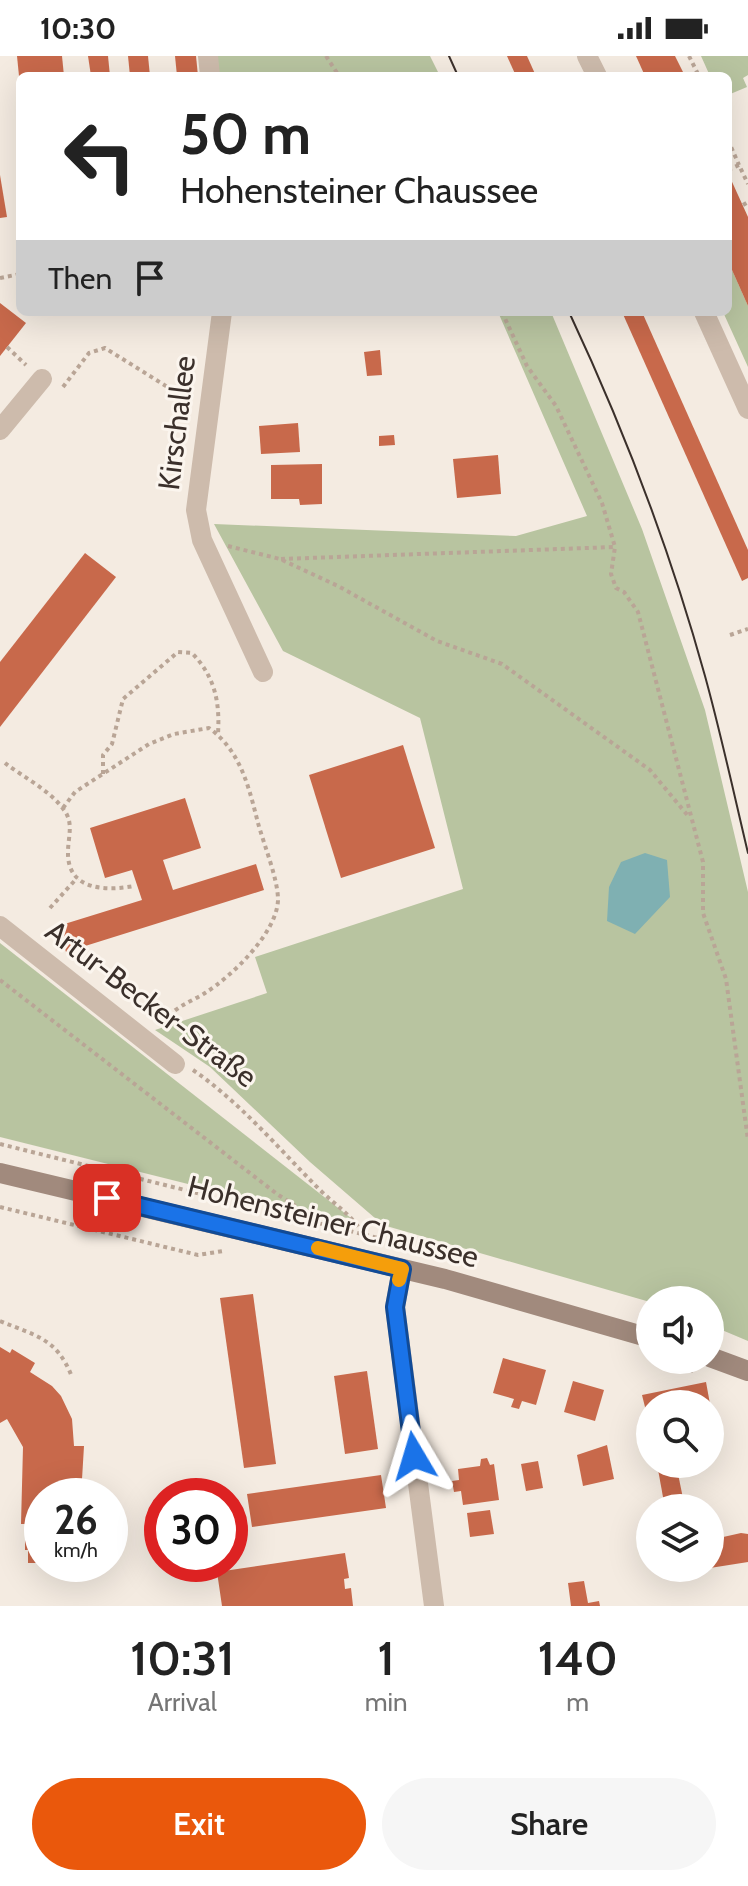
<!DOCTYPE html>
<meta charset="utf-8">
<style>
:root{--surface:#fff;--page:#f6f6f6;--text:#222;--muted:#767676;--accent:#ea580c}
body{margin:0;font-family:Cabin,sans-serif;background:var(--page);color:var(--text);height:100vh;display:flex;flex-direction:column;font-size:30px;white-space:nowrap}
*{box-sizing:border-box;margin:0}
p{font-size:26px;color:var(--muted)}
.icon{flex:none;width:44px;height:44px;fill:none;stroke:currentColor;stroke-width:2;stroke-linecap:round;stroke-linejoin:round}
.map{position:relative;height:1550px;overflow:hidden}
.drawer{display:flex;flex-direction:column;background:var(--surface);flex:1}
.drawer>*{flex:none}
.hud{position:absolute;left:16px;top:16px;width:716px;height:244px;border-radius:12px;box-shadow:0 8px 32px #0002;background:#fff;color:var(--text);overflow:hidden}
.fabs{position:absolute;left:636px;top:1230px;display:grid;gap:16px}
.fabs a{display:grid;place-items:center;width:88px;height:88px;border-radius:50%;background:var(--surface);box-shadow:0 8px 32px #0002;font-size:40px}
.speed{position:absolute;left:24px;top:1422px;display:flex;gap:16px;font-size:40px;font-weight:700;text-align:center}
.speed>*{display:grid;place-content:center;width:104px;height:104px;border-radius:50%;background:var(--surface);box-shadow:0 8px 32px #0002;line-height:1}
.speed small{font-size:20px;font-weight:400}
.speed .limit{border:12px solid #d22;background:#fff;color:#111}
.pin{position:absolute;display:grid;place-items:center;width:68px;height:68px;color:#fff;margin:-34px;border-radius:16px;box-shadow:0 4px 12px #0006}
.me{position:absolute;width:88px;margin:-44px;rotate:353deg;stroke-linejoin:round;filter:drop-shadow(0 0 6px #0008)}
.turn{display:flex;align-items:center;gap:28px;height:168px;padding:0 32px;font-size:36px}
.turn .icon{width:104px;height:104px;stroke-width:2.5}
.turn b{display:block;font-size:56px;line-height:68px}
.then{display:flex;align-items:center;height:76px;padding:0 32px;background:#0003;gap:16px;font-size:30px}
.eta{display:flex;justify-content:space-evenly;align-items:center;height:136px;text-align:center}
.eta b{font-size:48px;font-weight:600;line-height:56px}
.cta{display:flex;gap:16px;margin-top:auto;padding:16px 32px}
.cta a{flex:1;height:92px;border-radius:48px;background:var(--accent);color:#fff;font-size:32px;font-weight:600;line-height:92px;text-align:center}
.cta a+a{background:var(--page);color:var(--text)}
.status{display:flex;justify-content:space-between;align-items:center;height:56px;padding:0 40px;background:var(--surface);direction:ltr}
.status svg{height:22px;fill:currentColor}
.map>svg:first-child{display:block}
.green{fill:#b8c4a0}
.water{fill:#7fb0b2}
.building{fill:#c8694b}
.lines{fill:none;stroke-linecap:round;stroke-linejoin:round}
.path{stroke:#b9a596;stroke-width:4;stroke-dasharray:4 4;stroke-linecap:butt}
.minor{stroke:#cdbbac;stroke-width:20}
.secondary{stroke:#a18a7d;stroke-width:20}
.tram{stroke:#3b302b;stroke-width:2}
.route-casing{stroke:#114b97;stroke-width:20}
.route{stroke:#1a73e8;stroke-width:14}
.slow{stroke:#f59e0b;stroke-width:14}
.labels{text-anchor:middle;stroke-width:6;stroke-linejoin:round;paint-order:stroke}
.street-label{font-size:30px;fill:#3b302b;stroke:#fbf5ee}
</style>
<div class="status"><b>10:30</b><svg viewBox="0 0 49 12"><path d="M0 12V9h3v3zM5 12V6h3v6zM10 12V3h3v9zM15 12V0h3v12zM26 1h20v11H26zM47 4h2v5h-2z"/></svg></div>
<div class="map">
<svg width="748" height="1550" viewBox="0 0 748 1550">
<rect width="100%" height="100%" fill="#f4ebe1"/>
<g class="green">
<polygon points="215,0 430,0 440,20 217,20"/>
<polygon points="701,0 748,0 748,19 743,22 747,31 728,39 728,20 710,20"/>
<polygon points="728,205 748,250 748,311 723,256 728,256"/>
<polygon points="498,256 551,256 642,473 705,654 748,836 748,1285 710,1269 710,1244 650,1246 383,1169 310,1106 210,1011 155,974 267,937 255,901 463,833 420,662 283,595 214,468 516,480 587,460"/>
<polygon points="0,887 351,1162 316,1160 0,1081"/>
</g>
<polygon class="water" points="645,797 667,804 670,841 635,878 607,865 609,831 621,806"/>
<g class="building">
<polygon points="17,0 62,0 64,20 19,20"/>
<polygon points="88,0 108,0 110,20 91,20"/>
<polygon points="128,0 148,0 150,20 130,20"/>
<polygon points="175,0 196,0 198,20 177,20"/>
<polygon points="507,0 527,0 536,20 516,20"/>
<polygon points="636,0 675,0 685,20 645,20"/>
<polygon points="728,117 748,161 748,250 728,205"/>
<polygon points="0,119 7,161 0,162"/>
<polygon points="0,247 26,267 0,300"/>
<polygon points="622,256 642,256 748,494 748,522 742,525"/>
<polygon points="380,294 382,319 367,320 364,296"/>
<polygon points="298,367 300,396 261,398 259,370"/>
<polygon points="394,379 395,389 379,390 379,380"/>
<polygon points="498,399 501,438 457,442 453,403"/>
<polygon points="322,408 322,448 300,449 299,443 271,443 271,409"/>
<polygon points="85,497 116,521 0,671 0,606"/>
<polygon points="403,689 435,792 341,822 309,719"/>
<polygon points="185,742 201,792 163,804 173,834 256,808 264,834 66,896 58,870 142,844 132,814 105,822 90,772"/>
<polygon points="253,1238 276,1408 244,1412 220,1242"/>
<polygon points="0,1291 10,1297 12,1293 35,1307 30,1316 52,1330 61,1340 72,1363 74,1390 84,1390 81,1440 42,1440 42,1507 28,1507 28,1494 25,1494 25,1468 21,1468 23,1391 7,1363 0,1367"/>
<polygon points="503,1302 546,1314 536,1349 522,1345 519,1353 511,1351 514,1343 493,1337"/>
<polygon points="367,1315 378,1393 345,1398 334,1320"/>
<polygon points="573,1325 604,1334 595,1365 564,1356"/>
<polygon points="706,1326 710,1348 650,1348 649,1367 642,1339"/>
<polygon points="710,1356 719,1396 710,1398"/>
<polygon points="607,1389 614,1423 583,1430 577,1399"/>
<polygon points="487,1402 490,1409 494,1408 499,1444 463,1449 461,1435 454,1436 452,1425 459,1424 458,1413 480,1410 481,1403"/>
<polygon points="538,1405 543,1432 526,1435 521,1408"/>
<polygon points="657,1408 676,1408 685,1452 665,1452"/>
<polygon points="381,1419 386,1452 252,1471 247,1438"/>
<polygon points="490,1454 494,1478 470,1481 467,1457"/>
<polygon points="741,1477 748,1478 748,1506 710,1512 710,1484"/>
<polygon points="345,1497 349,1522 344,1523 345,1533 351,1532 353,1550 222,1550 217,1516"/>
<polygon points="584,1525 588,1547 599,1545 600,1550 571,1550 568,1527"/>
</g>
<g class="lines">
<g class="path">
<polyline points="326,0 339,20"/>
<polyline points="689,0 699,20"/>
<polyline points="728,84 739,109"/>
<polyline points="728,114 739,109 748,128"/>
<polyline points="743,149 748,146"/>
<polyline points="0,222 20,218"/>
<polyline points="502,256 527,310 556,350 602,447 615,491 611,518 616,532 624,536 638,556 703,806 703,857 726,923 748,1084"/>
<polyline points="7,291 26,309"/>
<polyline points="63,331 89,297 105,292 190,345"/>
<polyline points="228,490 280,503 338,530 437,585 502,608 650,714 689,761"/>
<polyline points="281,503 615,491"/>
<polyline points="730,579 748,573"/>
<path d="M5 707C23 721 51 735 64 754 74 767 68 781 68 796 67 835 107 835 134 830"/>
<path d="M103 718V699L112 688 123 643 178 596 192 597C215 621 220 646 218 678"/>
<path d="M63 752 75 736 149 688 174 678 209 672C241 695 249 732 258 767 264 789 278 823 278 844 277 877 231 921 205 937 189 947 170 952 163 970"/>
<polyline points="50,852 77,822"/>
<polyline points="0,924 277,1138 320,1166"/>
<path d="M193 1014C241 1047 279 1093 320 1134 336 1150 351 1158 363 1178"/>
<polyline points="0,1088 390,1185"/>
<polyline points="0,1151 198,1199 223,1195"/>
<path d="M0 1265C36 1280 57 1282 72 1321"/>
<polyline points="661,1304 693,1315"/>
</g>
<g class="minor">
<polyline points="208,0 210,20"/>
<polyline points="587,0 597,20"/>
<polyline points="222,256 196,454 202,484 263,616"/>
<polyline points="704,256 748,353"/>
<polyline points="0,374 42,323"/>
<polyline points="0,870 175,1008"/>
<polyline points="402,1213 395,1251 434,1550"/>
</g>
<g class="secondary">
<polyline points="0,1117 445,1223 650,1282"/>
<polyline points="710,1301 748,1315"/>
</g>
<g class="tram">
<polyline points="449,0 458,20"/>
<path d="M569 256C623 371 671 497 705 620 721 678 734 738 748 797"/>
</g>
</g>
<g class="lines">
<g class="route-casing">
<polyline id="route" points="107,1142 402,1213 395,1251 414,1400"/>
</g>
<use href="#route" class="route"/>
<polyline class="slow" points="318,1192 402,1213 399,1224"/>
</g>
<g class="labels">
<g class="street-label">
<text transform="translate(177 367) rotate(-83)" y="10">Kirschallee</text>
<text transform="translate(151 948) rotate(37)" y="10">Artur-Becker-Straße</text>
<text transform="translate(333 1166) rotate(14)" y="10">Hohensteiner Chaussee</text>
</g>
</g>
</svg>
<div class="fabs">
<a><svg class="icon" aria-label="sound" viewBox="0 0 24 24"><path d="M4 9h4l5-4v14l-5-4H4zM17 9q2 3 0 6"/></svg></a>
<a><svg class="icon" aria-label="search" viewBox="0 0 24 24"><circle cx="10" cy="10" r="6"/><path d="M15 15l6 6"/></svg></a>
<a><svg class="icon" aria-label="layers" viewBox="0 0 24 24"><path d="M12 4l9 5-9 5-9-5zM3 14l9 5 9-5"/></svg></a>
</div>
<div class="speed"><div>26<small>km/h</small></div><div class="limit">30</div></div>
<div class="pin" style="left:107px;top:1142px;background:#d93025"><svg class="icon" aria-label="arrive" viewBox="0 0 24 24"><path d="M6 21V4h12l-3 4 3 4H6"/></svg></div>
<svg class="me" style="left:414px;top:1400px" viewBox="-20 -20 40 40"><path d="M0-17L14 15 0 8-14 15z" fill="#1a73e8" stroke="#fff" stroke-width="4"/></svg>
<div class="hud">
<div class="turn"><svg class="icon" aria-label="left" viewBox="0 0 24 24"><path d="M17 20v-9H6M10 6l-5 5 5 5"/></svg><div><b>50 m</b>Hohensteiner Chaussee</div></div>
<div class="then">Then<svg class="icon" aria-label="arrive" viewBox="0 0 24 24"><path d="M6 21V4h12l-3 4 3 4H6"/></svg></div>
</div>
</div>
<section class="drawer">
<div class="eta">
<div><b>10:31</b><p>Arrival</p></div>
<div><b>1</b><p>min</p></div>
<div><b>140</b><p>m</p></div>
</div>
<div class="cta"><a>Exit</a><a>Share</a></div>
</section>
